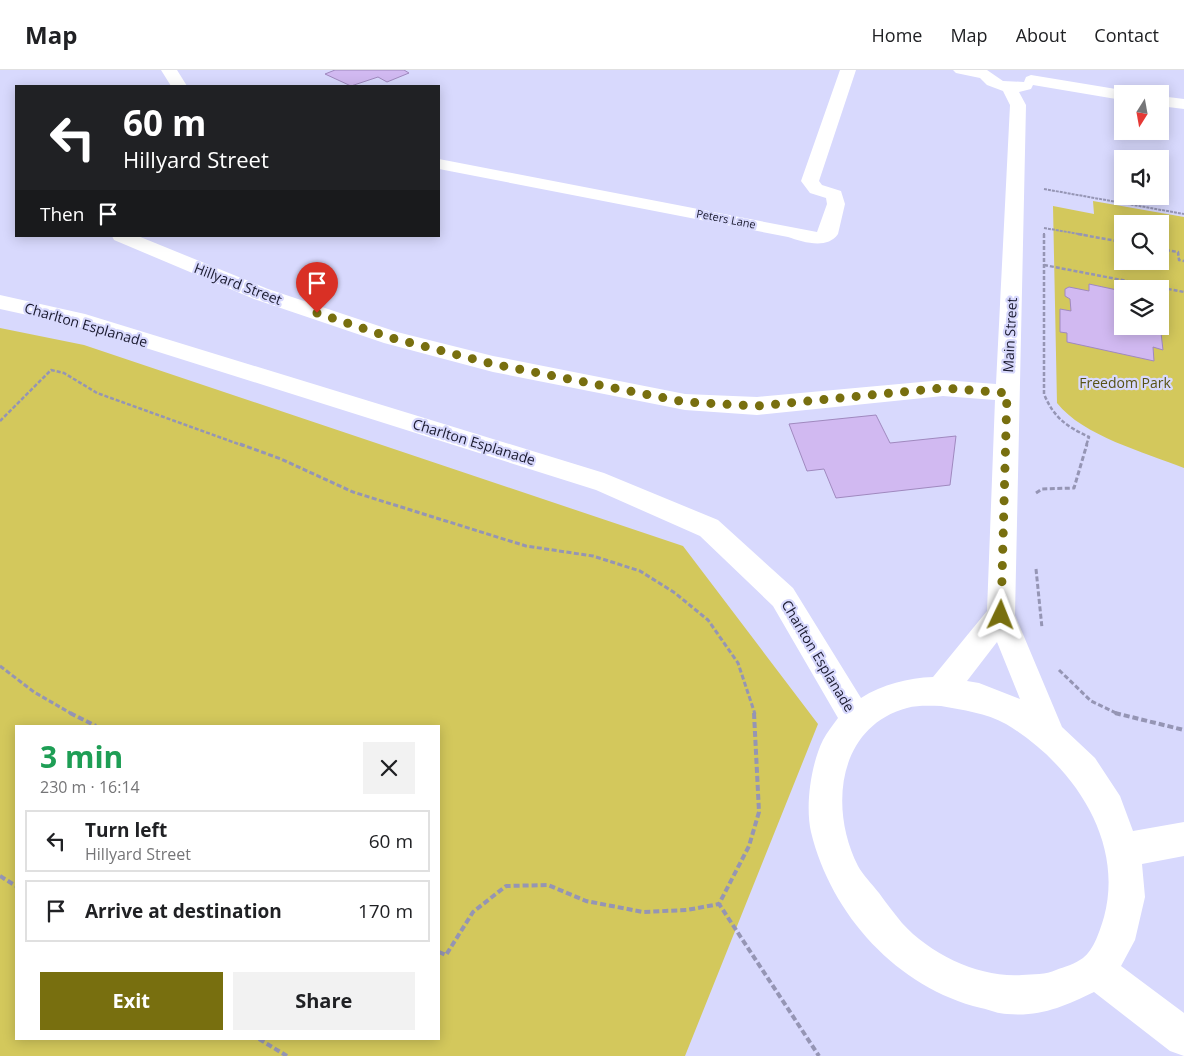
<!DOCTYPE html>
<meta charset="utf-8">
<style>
:root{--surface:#fff;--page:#f2f2f2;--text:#202124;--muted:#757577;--line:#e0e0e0;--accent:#786f0f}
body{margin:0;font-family:"Open Sans",sans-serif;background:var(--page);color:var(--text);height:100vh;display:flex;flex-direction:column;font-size:19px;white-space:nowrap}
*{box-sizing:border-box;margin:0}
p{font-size:16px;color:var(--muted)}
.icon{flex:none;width:28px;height:28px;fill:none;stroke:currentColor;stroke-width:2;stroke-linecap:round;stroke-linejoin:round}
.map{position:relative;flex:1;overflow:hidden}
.drawer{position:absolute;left:15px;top:655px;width:425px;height:315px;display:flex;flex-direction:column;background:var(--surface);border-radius:0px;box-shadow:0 2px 12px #0003}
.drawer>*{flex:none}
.top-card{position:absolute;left:15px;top:15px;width:425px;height:152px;border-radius:0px;box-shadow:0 2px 12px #0003;background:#202124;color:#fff;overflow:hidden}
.needle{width:32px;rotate:191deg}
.buttons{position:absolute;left:1114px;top:15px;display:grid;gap:10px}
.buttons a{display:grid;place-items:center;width:55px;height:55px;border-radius:0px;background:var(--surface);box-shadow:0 2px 12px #0003;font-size:25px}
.pin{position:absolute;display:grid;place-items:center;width:42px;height:42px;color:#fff;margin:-51px -21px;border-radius:50% 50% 50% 0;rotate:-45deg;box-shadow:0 0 5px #0007}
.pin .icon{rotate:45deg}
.me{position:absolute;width:55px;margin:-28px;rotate:2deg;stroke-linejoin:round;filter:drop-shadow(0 0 4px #0008)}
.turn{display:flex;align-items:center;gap:18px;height:105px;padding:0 25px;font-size:22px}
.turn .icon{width:65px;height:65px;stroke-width:2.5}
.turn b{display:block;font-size:35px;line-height:42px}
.then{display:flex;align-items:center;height:48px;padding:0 25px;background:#0003;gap:10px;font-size:19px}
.round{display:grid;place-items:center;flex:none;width:52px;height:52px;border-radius:0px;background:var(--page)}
.overview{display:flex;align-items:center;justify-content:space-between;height:85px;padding:0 25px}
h1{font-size:30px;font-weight:700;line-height:38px;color:#1e9e55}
.primary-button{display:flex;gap:10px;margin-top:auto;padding:10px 25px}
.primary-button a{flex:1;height:58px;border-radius:0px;background:var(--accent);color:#fff;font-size:20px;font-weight:700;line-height:58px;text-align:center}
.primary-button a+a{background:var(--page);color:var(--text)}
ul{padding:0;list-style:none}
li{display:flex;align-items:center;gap:15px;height:62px;margin:0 10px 8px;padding:0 15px;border:2px solid var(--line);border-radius:0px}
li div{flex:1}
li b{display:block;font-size:19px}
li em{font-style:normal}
header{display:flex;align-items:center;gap:30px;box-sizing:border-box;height:70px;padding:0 25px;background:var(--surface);border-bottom:1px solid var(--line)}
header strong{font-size:24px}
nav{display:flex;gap:28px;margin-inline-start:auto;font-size:18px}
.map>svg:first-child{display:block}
.green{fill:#d3c85c;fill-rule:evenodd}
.building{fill:#d1b9f1;stroke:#a089bf}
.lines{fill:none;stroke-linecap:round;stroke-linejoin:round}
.path-far3{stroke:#9595b4;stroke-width:2;stroke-dasharray:3 1;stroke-linecap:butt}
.path-far2{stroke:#9595b4;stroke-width:2.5;stroke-dasharray:4 2;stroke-linecap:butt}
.path-far1{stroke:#9595b4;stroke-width:3;stroke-dasharray:5 2.5;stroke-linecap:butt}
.path{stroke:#9595b4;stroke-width:4;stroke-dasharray:6 3;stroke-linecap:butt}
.minor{fill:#fff;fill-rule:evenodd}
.route{stroke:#786f0f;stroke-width:9;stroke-dasharray:0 16.2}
.labels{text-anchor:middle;stroke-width:4.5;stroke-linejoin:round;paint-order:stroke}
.far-street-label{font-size:11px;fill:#19192e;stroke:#d8d9fd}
.street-label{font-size:14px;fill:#19192e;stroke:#d8d9fd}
.park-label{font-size:14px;fill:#575215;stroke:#d8d9fd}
</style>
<header>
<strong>Map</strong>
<nav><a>Home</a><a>Map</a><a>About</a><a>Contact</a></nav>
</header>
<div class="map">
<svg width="1184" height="986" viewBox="0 0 1184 986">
<rect width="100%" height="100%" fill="#d8d9fd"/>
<g class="green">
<path d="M1093 131 1184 147V398C1144 382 1083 366 1057 333L1053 136 1094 144ZM1122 154H1160V191H1122ZM1122 219H1160V256H1122Z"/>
<path d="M0 258 84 275 683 476 818 654 685 986H0ZM16 656H439V969H16Z"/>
</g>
<g class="building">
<polygon points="335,0 404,0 409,3 387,12 378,7 351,16 325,4"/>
<polygon points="1089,214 1117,220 1118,226 1122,227 1122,256 1160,256 1160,254 1163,280 1153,277 1154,291 1067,272 1067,263 1060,262 1060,239 1071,241 1070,229 1065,226 1065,219 1069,217 1089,221"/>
<polygon points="876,345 890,373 956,366 950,415 836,428 824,399 807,401 789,354"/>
</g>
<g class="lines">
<g class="path-far3">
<polyline points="1044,119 1184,144"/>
<polyline points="1044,158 1085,165"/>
<polyline points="1044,163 1044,165"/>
</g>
<g class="path-far2">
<path d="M1044 164V324C1054 348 1066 356 1089 367L1086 376"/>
<polyline points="1078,164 1122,172"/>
<polyline points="1160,179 1178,182 1179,190 1184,191"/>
<polyline points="1044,195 1184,222"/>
<polyline points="0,351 51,300 64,303 97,323 244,376"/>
</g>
<g class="path-far1">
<polyline points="240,374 281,389 353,422 526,476 593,486 640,501 675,523 708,550 738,593 755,644"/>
<polyline points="1036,423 1042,419 1074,418 1087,374"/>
<polyline points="1036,499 1042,558"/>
<polyline points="0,596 34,622 72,644"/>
<polyline points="1059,600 1091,631 1118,644"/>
</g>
<g class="path">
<polyline points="70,643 96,656"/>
<polyline points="754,643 759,742 749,776 719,834 819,986"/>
<polyline points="1115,643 1184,660"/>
<polyline points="0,806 16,816"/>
<polyline points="439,882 446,885 473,842 506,816 548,815 586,831 643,842 687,840 719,834"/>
<polyline points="259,969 287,986"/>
</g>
<g class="minor">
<polygon points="161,0 177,0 187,16 171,16"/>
<path d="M840 0H856L819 111 822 115 841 121 845 134 838 164C827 180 803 172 788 167L439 99V89L817 162 827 134 826 128 810 123 801 111Z"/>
<path d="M953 0H987L1003 11 1024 12 1026 7 1031 5 1122 20 1129 24H1122V30L1033 15 1031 19 1019 22 1026 35 1015 545 1062 657 1095 688 1120 726 1133 761 1184 752V786L1142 794 1145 827 1135 870 1121 896 1184 943V986L1170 981 1094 922C1065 936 1041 947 1007 944 999 944 990 940 981 938 898 918 831 845 811 762 805 736 811 694 823 670 827 662 833 655 838 648L773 536 700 466 596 420 73 255 0 239V225L85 244 604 403 718 450 793 518 861 628C883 614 908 608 933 607L987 541 995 330 943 326 757 345 685 340 493 302 384 273 254 229 114 170 112 166H138L268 219 397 262 493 286 685 324 757 327 943 310 996 314 1010 35 1003 21 987 15 980 8 956 3ZM997 572 1020 629 979 613 967 611ZM941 636C963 640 986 643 1006 654 1071 693 1125 769 1104 847 1100 860 1094 880 1083 888 1075 894 1064 897 1056 900 1046 905 1033 904 1022 905 980 908 931 885 902 853 894 843 886 833 879 823 872 814 863 805 858 796 829 739 837 657 907 638 918 635 930 636 941 636Z"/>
<polygon points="1160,26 1184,29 1184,39 1160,36"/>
</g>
</g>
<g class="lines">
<polyline class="route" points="317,243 392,268 493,294 685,332 757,336 943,318 1007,323 1001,545"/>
</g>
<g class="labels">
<g class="far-street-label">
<text transform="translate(726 149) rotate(11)" y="4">Peters Lane</text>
</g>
<g class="street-label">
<text transform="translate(238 214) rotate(21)" y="5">Hillyard Street</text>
<text transform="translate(86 255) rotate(16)" y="5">Charlton Esplanade</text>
<text transform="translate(1010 265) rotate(-87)" y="5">Main Street</text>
<text transform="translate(474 372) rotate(17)" y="5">Charlton Esplanade</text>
<text transform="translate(818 586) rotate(59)" y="5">Charlton Esplanade</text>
</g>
<g class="park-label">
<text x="1125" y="318">Freedom Park</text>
</g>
</g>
</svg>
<div class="buttons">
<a><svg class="needle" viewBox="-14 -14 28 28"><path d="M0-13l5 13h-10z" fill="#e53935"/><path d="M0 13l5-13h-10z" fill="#757577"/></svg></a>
<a><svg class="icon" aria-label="sound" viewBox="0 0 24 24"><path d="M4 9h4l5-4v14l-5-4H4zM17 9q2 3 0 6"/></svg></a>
<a><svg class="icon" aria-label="search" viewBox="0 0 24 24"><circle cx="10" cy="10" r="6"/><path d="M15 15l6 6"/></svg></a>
<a><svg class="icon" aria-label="layers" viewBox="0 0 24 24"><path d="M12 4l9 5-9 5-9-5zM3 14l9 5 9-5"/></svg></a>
</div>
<div class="pin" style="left:317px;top:243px;background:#d93025"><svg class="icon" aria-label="arrive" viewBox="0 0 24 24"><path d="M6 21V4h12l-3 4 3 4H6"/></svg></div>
<svg class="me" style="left:1001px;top:545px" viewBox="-20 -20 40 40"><path d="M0-17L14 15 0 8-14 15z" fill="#786f0f" stroke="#fff" stroke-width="4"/></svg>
<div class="top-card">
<div class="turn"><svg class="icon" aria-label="left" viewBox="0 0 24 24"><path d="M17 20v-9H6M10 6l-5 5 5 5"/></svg><div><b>60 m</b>Hillyard Street</div></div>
<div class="then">Then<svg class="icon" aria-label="arrive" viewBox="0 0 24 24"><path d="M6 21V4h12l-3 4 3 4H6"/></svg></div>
</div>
<section class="drawer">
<div class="overview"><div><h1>3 min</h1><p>230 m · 16:14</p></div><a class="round"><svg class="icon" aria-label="close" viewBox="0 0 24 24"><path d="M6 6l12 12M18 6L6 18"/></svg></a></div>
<ul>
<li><svg class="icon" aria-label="left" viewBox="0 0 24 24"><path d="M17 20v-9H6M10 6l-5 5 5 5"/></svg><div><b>Turn left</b><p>Hillyard Street</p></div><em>60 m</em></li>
<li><svg class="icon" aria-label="arrive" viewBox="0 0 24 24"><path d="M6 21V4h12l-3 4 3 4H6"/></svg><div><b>Arrive at destination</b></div><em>170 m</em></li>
</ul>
<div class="primary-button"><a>Exit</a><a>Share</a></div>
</section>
</div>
